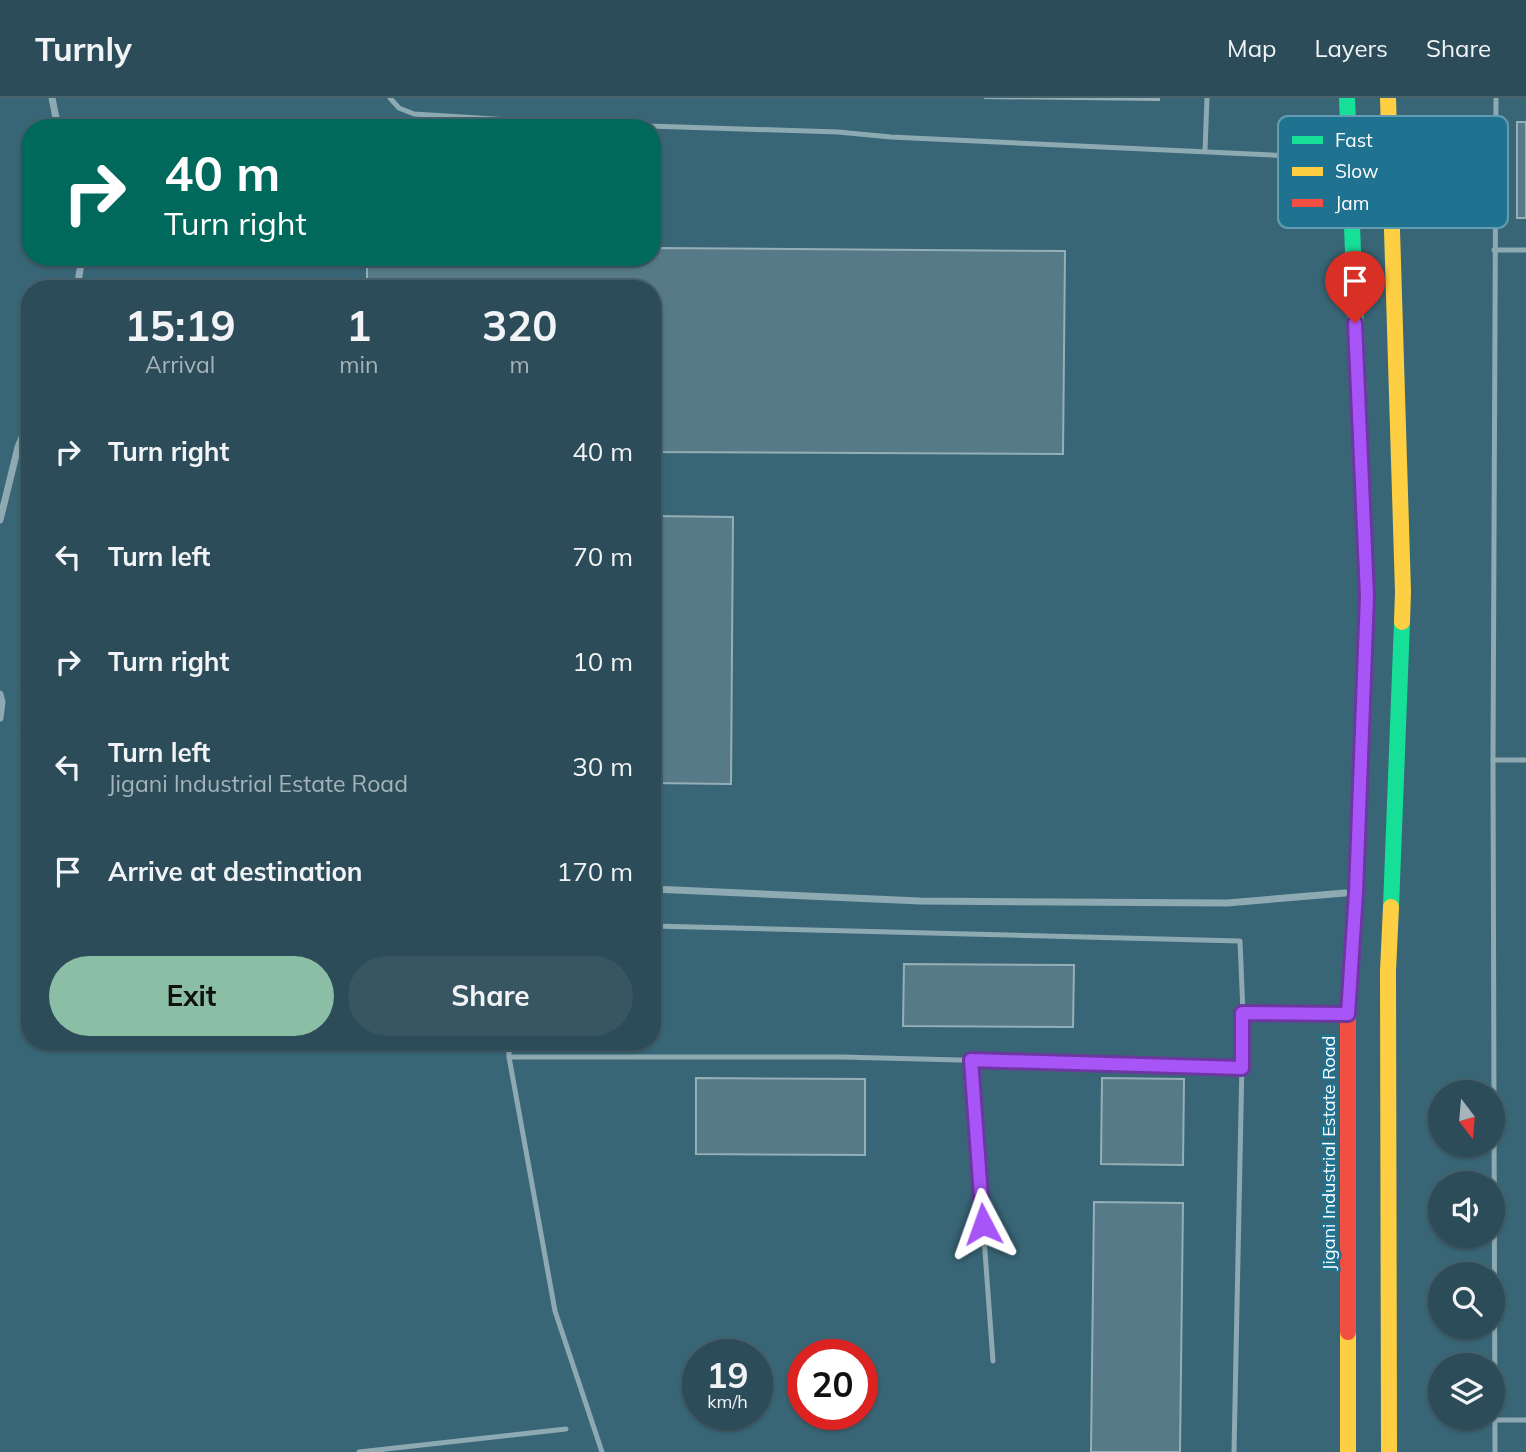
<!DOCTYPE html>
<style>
:root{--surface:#2b4c58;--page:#375661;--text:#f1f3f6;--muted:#a6b4ba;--line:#47636e;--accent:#8abfa5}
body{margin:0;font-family:Mulish,sans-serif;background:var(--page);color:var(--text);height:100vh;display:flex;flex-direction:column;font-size:26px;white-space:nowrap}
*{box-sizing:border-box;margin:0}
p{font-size:23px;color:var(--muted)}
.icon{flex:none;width:38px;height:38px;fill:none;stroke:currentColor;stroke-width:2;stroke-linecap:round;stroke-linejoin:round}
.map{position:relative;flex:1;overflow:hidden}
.details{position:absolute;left:21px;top:182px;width:640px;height:770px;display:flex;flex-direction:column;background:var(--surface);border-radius:28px;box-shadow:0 2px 5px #0004,0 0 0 2px var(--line)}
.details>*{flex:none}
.top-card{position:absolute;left:21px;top:21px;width:640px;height:147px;border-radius:28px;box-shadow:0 2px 5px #0004,0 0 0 2px var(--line);background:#00695c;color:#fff;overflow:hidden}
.needle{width:46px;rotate:164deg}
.tools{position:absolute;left:1428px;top:982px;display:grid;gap:14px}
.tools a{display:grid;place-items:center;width:77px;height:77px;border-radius:50%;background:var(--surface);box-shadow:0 2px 5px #0004,0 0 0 2px var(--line);font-size:35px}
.speed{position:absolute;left:682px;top:1241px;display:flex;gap:14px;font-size:35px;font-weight:700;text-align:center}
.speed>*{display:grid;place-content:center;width:91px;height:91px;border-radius:50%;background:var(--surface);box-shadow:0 2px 5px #0004,0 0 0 2px var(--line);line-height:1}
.speed small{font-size:18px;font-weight:400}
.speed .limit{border:10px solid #d22;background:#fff;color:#111}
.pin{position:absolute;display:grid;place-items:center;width:60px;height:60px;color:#fff;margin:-72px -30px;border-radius:50% 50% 50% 0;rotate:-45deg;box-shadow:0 0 7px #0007}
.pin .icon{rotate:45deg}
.me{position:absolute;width:77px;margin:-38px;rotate:356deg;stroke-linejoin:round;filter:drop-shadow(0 0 5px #0008)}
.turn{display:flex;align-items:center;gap:24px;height:147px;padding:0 28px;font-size:32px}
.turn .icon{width:91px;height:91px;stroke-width:2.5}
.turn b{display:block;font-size:49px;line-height:60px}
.eta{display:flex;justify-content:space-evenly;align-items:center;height:119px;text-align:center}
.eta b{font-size:42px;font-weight:700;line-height:49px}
.action{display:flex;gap:14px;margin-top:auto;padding:14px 28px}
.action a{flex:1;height:80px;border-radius:42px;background:var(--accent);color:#111;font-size:28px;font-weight:700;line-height:80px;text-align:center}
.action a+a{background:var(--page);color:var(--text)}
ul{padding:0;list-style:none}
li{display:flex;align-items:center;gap:21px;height:105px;padding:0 28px}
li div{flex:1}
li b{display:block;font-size:26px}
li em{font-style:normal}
header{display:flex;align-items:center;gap:42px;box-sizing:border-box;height:98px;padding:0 35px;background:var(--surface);border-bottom:2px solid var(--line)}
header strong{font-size:33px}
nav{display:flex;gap:38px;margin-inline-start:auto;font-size:24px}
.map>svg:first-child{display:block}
.building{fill:#567a87;stroke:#95afb7;stroke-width:2}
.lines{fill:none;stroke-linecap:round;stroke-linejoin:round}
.lane{stroke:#8da9b2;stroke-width:5}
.street{stroke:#8da9b2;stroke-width:7}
.fast{stroke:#16e098;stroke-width:16}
.slow{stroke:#ffcf43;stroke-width:16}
.jam{stroke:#f24e42;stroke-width:16}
.route-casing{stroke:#6d37a1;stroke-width:18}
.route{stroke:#a855f7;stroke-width:12}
.labels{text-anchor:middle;stroke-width:5;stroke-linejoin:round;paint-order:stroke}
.street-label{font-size:18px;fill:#fff;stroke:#1f7290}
.key{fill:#1f7290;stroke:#629cb1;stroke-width:2}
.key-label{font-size:19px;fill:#fff}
</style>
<header>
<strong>Turnly</strong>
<nav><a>Map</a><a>Layers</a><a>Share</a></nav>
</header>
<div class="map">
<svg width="1526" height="1354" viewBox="0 0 1526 1354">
<rect width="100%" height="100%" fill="#396676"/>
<g class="building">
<polygon points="984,0 1159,0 1159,2"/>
<rect x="1517" y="24" width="9" height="96"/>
<polygon points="653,150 1065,153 1063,356 653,354 653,191 367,191 367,159 653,159"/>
<polygon points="653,418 733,419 731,686 653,685"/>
<polygon points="30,585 30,625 24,626 20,587"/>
<polygon points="30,632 30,693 29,693 20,633"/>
<polygon points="904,866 1074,867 1073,929 903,928"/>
<polygon points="696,980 865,981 865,1057 696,1056"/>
<polygon points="1102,980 1184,981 1183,1067 1101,1066"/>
<polygon points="1094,1104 1183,1105 1180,1354 1091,1354"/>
</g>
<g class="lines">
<g class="lane">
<polyline points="390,0 399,10 414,16 556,25 838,34 891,39 1336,60"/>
<polyline points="1205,53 1207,0"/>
<polyline points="1494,152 1526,152"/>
<polyline points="1493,662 1496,0"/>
<polyline points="653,828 1240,843 1243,915 1334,916"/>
<polyline points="509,943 509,959 555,1213 602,1354"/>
<polyline points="509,959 842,959 1242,969"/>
<polyline points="971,962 993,1263"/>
<polyline points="1495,1322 1526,1322"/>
<polyline points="359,1354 566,1331"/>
<polyline points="1234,1354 1243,915"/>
<polyline points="1495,1354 1493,662 1526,662"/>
</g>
<g class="street">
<polyline points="52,0 58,30"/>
<polyline points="77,191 82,159"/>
<polyline points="0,422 18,349 30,321"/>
<polyline points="0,596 2,604 0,620"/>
<polyline points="653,791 920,803 1227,805 1345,795"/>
</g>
<g class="fast">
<polyline points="1347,0 1358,282"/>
<polyline points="1391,809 1402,524"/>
</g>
<g class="slow">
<polyline points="1388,0 1403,494 1402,524"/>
<polyline points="1358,282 1367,498 1362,642"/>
<polyline points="1348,1234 1348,1354"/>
<polyline points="1389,1354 1388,873 1391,809"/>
</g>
<polyline class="jam" points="1348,1234 1348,916 1356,794 1362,642"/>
</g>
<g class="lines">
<g class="route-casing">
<polyline id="route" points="983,1126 971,962 1242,970 1242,915 1348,916 1356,794 1367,498 1355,225"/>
</g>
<use href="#route" class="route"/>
</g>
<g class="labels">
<g class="street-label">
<text transform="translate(1329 1055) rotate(-90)" y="6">Jigani Industrial Estate Road</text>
</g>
</g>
<rect x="1278" y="18" width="230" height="112" rx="10" class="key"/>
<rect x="1292" y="38" width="31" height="8" fill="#16e098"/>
<rect x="1292" y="69" width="31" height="9" fill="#ffcf43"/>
<rect x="1292" y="101" width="31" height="8" fill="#f24e42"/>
<g class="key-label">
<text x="1335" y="49">Fast</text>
<text x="1335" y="80">Slow</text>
<text x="1335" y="112">Jam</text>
</g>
</svg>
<div class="tools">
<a><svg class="needle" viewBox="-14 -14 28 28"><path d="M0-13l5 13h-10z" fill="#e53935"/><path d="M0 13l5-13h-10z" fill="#a6b4ba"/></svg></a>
<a><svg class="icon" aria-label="sound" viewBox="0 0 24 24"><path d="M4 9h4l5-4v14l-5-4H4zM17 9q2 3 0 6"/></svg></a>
<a><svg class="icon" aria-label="search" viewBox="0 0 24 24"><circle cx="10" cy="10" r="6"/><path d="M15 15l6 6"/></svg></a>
<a><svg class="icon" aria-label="layers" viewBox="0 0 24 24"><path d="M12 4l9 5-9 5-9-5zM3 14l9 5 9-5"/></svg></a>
</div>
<div class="speed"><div>19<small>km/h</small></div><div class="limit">20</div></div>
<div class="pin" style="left:1355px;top:225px;background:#d93025"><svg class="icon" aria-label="arrive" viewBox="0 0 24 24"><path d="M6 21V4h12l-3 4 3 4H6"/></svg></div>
<svg class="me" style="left:983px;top:1126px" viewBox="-20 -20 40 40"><path d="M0-17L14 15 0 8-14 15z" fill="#a855f7" stroke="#fff" stroke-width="4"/></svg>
<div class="top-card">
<div class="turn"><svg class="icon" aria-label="right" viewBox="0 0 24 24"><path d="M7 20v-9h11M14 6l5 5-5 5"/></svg><div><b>40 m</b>Turn right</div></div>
</div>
<section class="details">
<div class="eta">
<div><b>15:19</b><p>Arrival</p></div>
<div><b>1</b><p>min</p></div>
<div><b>320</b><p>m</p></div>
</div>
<ul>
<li><svg class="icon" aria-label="right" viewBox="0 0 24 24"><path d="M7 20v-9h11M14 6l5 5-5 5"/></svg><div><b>Turn right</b></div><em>40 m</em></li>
<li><svg class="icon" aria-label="left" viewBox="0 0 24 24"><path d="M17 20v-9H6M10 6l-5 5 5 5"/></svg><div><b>Turn left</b></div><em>70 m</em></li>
<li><svg class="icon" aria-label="right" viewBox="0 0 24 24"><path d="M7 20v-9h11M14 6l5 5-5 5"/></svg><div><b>Turn right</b></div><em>10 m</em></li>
<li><svg class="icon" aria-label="left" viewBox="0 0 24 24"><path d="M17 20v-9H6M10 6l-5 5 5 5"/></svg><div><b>Turn left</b><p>Jigani Industrial Estate Road</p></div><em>30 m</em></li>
<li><svg class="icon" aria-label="arrive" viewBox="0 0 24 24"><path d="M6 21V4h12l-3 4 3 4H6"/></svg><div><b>Arrive at destination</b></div><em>170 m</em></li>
</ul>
<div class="action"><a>Exit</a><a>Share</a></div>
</section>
</div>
